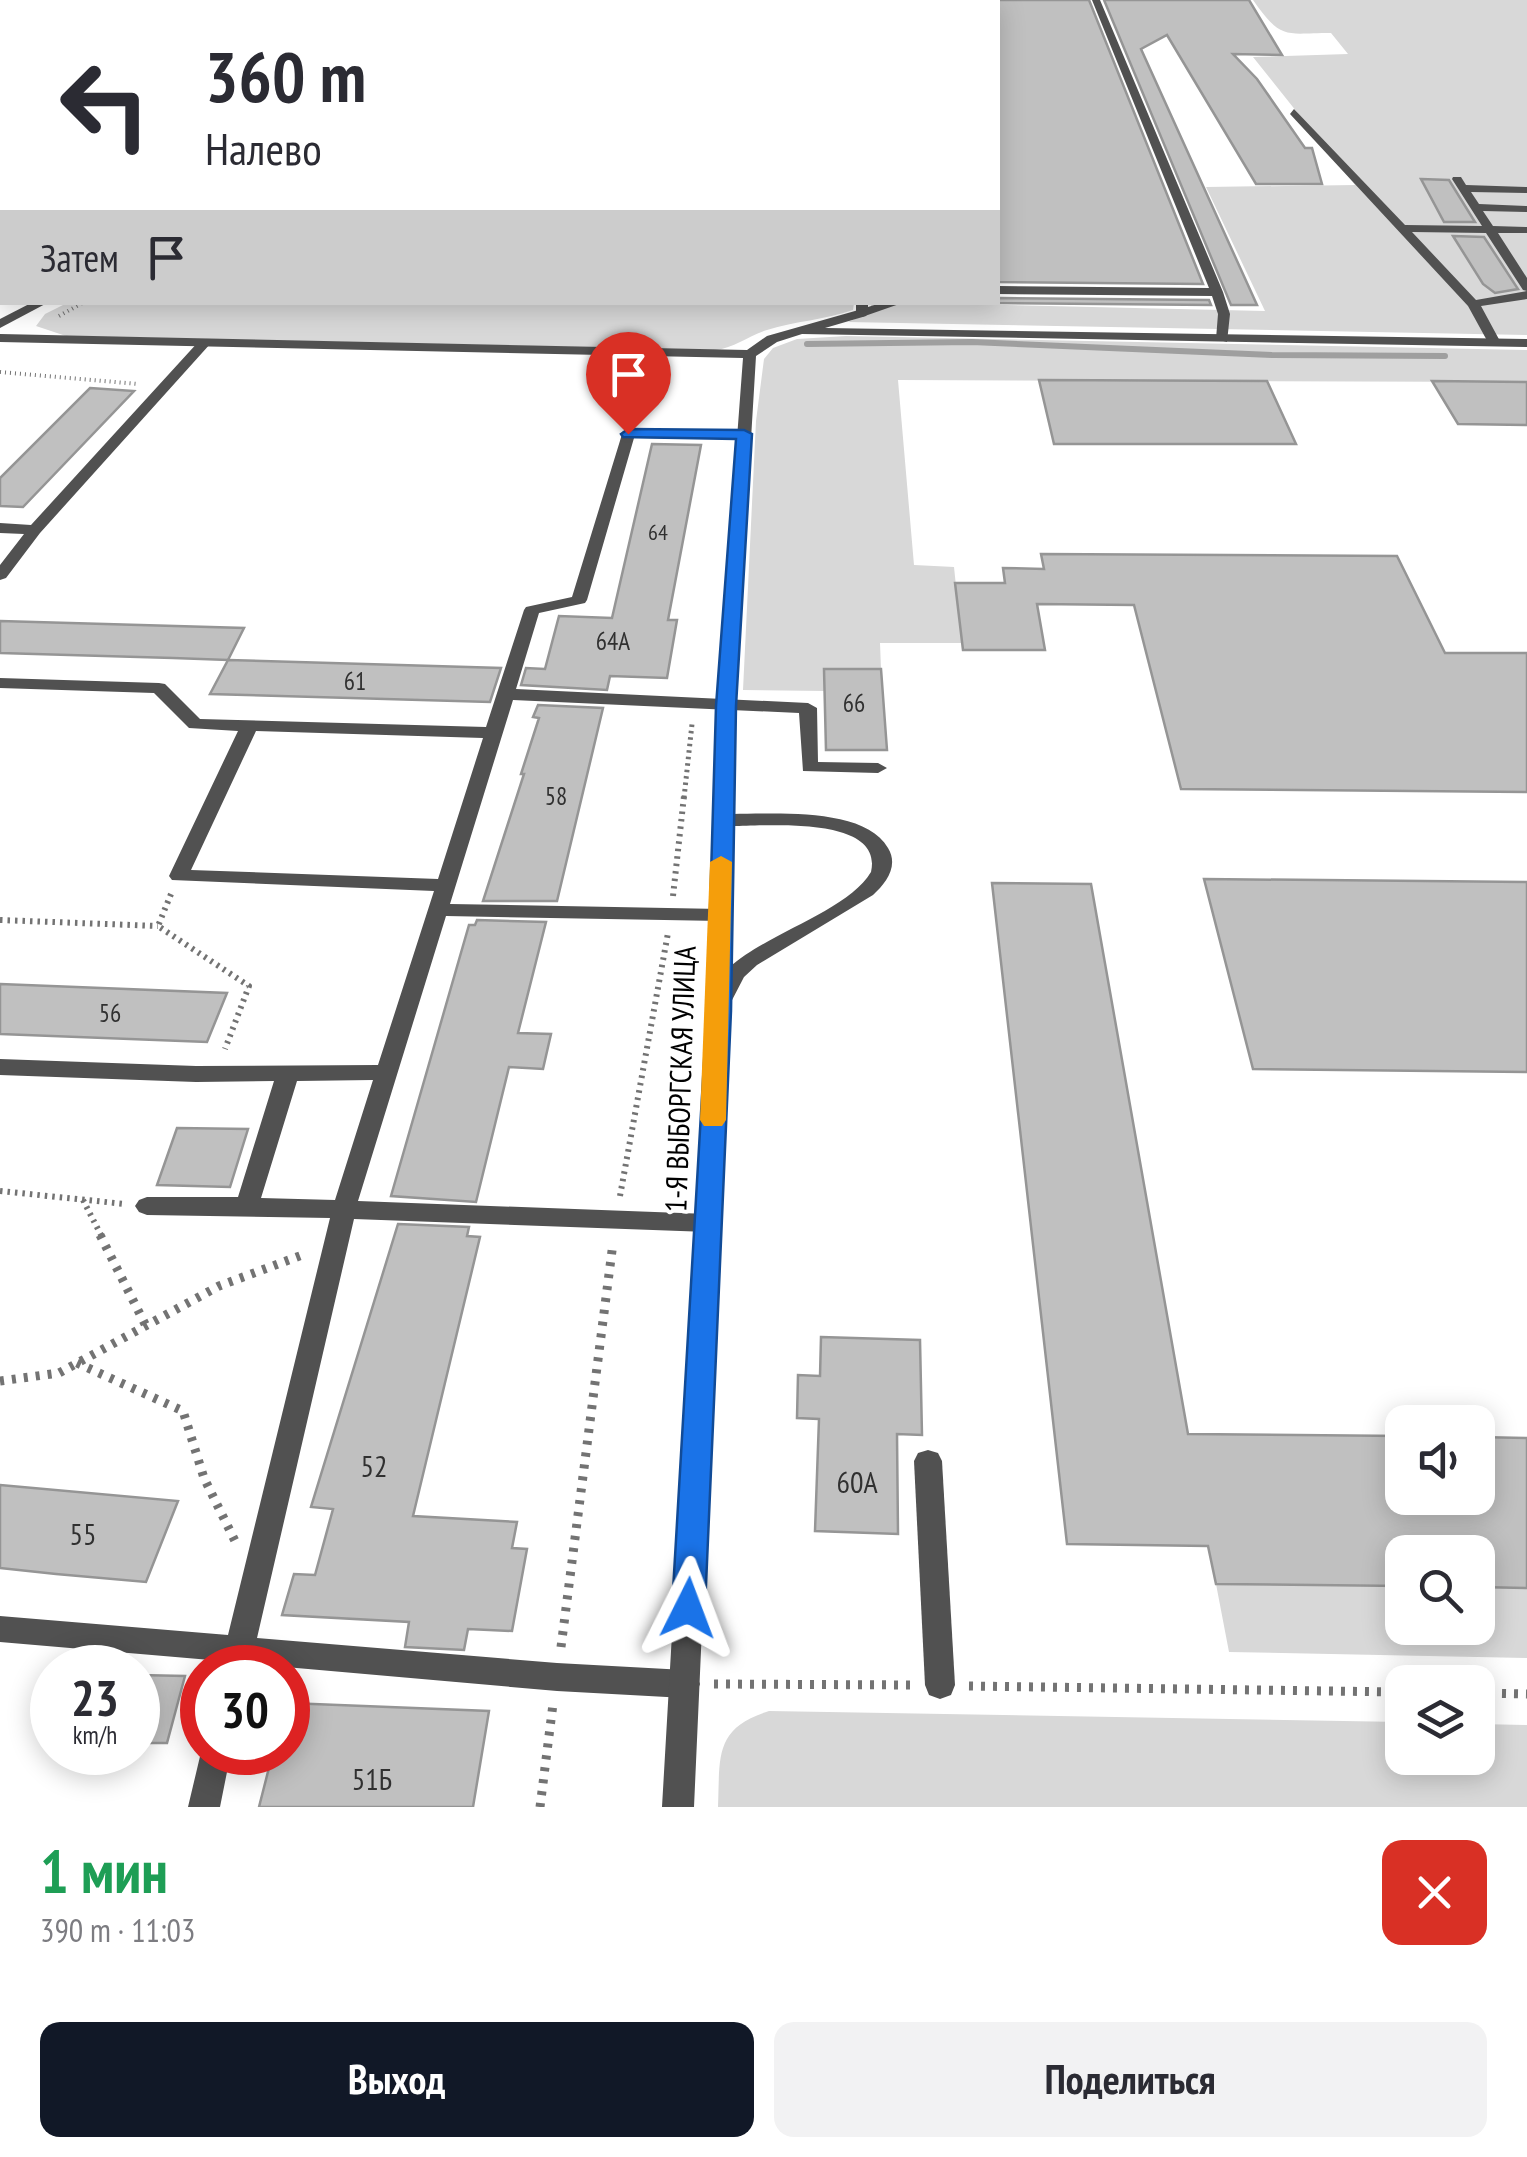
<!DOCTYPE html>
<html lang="ru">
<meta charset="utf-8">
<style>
:root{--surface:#fff;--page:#f2f2f3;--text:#2b2b33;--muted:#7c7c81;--accent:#111827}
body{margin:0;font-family:"PT Sans Narrow",sans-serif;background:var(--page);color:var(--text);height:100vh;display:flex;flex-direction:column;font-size:38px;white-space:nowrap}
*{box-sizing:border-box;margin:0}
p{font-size:32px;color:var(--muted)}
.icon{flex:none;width:55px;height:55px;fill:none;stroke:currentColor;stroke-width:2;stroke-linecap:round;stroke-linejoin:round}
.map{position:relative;height:1807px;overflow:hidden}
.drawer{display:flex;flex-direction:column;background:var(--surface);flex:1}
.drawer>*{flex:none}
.banner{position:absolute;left:0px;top:0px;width:1000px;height:305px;box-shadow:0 5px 25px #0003;background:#fff;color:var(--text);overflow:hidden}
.buttons{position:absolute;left:1385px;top:1405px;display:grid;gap:20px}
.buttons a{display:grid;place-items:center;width:110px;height:110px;border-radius:20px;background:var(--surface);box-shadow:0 5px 25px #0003;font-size:50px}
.speed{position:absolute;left:30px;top:1645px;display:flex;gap:20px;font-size:50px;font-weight:700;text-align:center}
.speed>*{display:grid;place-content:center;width:130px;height:130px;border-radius:50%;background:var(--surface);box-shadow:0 5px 25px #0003;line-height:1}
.speed small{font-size:25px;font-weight:400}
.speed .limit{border:15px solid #d22;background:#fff;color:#111}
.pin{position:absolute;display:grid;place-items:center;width:85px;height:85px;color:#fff;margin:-102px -42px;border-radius:50% 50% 50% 0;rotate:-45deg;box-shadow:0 0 10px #0007}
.pin .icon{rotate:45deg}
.me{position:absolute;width:110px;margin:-55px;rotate:3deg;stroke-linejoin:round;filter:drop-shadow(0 0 8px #0008)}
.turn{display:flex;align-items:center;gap:35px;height:210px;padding:0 40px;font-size:45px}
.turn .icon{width:130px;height:130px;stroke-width:2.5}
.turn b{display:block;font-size:70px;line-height:85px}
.then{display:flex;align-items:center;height:95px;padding:0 40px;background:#0003;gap:20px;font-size:38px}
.round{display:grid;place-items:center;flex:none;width:105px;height:105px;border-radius:20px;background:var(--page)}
.summary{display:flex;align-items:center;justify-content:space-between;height:170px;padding:0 40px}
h1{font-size:60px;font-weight:700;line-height:75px;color:#1e9e55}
.cta{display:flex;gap:20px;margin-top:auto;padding:20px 40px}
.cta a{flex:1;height:115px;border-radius:20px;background:var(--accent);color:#fff;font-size:40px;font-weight:700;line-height:115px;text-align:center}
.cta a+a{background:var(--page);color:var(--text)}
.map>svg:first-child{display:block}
.green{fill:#d8d8d8}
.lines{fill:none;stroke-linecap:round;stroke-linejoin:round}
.stream{stroke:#9f9f9f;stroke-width:6}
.building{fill:#c0c0c0;stroke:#959595;stroke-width:2.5}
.path-far3{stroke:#737373;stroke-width:4;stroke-dasharray:1 4;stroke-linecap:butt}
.path-far2{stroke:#737373;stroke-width:5;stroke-dasharray:2.5 4;stroke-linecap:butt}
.path-far1{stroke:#737373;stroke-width:6;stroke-dasharray:2.5 5;stroke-linecap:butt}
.path{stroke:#737373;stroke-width:9;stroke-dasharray:4 8;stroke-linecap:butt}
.service{fill:#515151;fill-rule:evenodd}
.minor{fill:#515151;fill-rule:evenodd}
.tertiary{fill:#515151;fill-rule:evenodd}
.route{fill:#1a73e8;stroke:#114b97;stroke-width:2.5}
.slow{fill:#f59e0b}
.labels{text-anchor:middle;stroke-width:8;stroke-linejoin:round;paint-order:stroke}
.far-number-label{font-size:22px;fill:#303030}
.number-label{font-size:25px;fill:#303030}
.street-label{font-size:30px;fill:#000;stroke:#fff}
.near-number-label{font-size:30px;fill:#303030}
</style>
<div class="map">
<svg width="1527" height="1807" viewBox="0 0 1527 1807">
<rect width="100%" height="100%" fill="#fff"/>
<g class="green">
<path d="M1253 0H1527V335L848 322 871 312V302L1265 311 1206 187 1355 185 1253 57 1348 54 1331 33C1284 33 1282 41 1253 0Z"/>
<path d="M69 302 854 303 853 310C825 320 795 321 767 330 748 336 735 348 715 350L66 336 36 326 45 314Z"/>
<polygon points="846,336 1527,350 1527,382 898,380 914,565 954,567 962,643 880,643 881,669 825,669 825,691 743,690 756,421 764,359 773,348 797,339"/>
<polygon points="1216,1584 1402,1586 1402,1628 1478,1628 1478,1587 1527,1588 1527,1658 1229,1652"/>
<path d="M769 1711 1402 1722V1758H1478V1724L1527 1725V1807H718C720 1756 714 1728 769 1711Z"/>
</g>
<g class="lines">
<polyline class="stream" points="807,344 972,342 1272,355 1445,356"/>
</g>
<g class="building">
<polygon points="998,0 1089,0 1203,284 998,282"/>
<polygon points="1104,0 1249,0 1282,55 1233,54 1257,79 1305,148 1312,148 1322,184 1256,184 1167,35 1141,49 1257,305 1231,305"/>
<polygon points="1421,179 1449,180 1475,222 1444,222"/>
<polygon points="1453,236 1484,237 1518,289 1495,293 1483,284"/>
<polygon points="998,298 1209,300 1211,305 998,303"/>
<polygon points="1039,380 1267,381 1296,444 1054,444"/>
<polygon points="1432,381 1527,382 1527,425 1458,424"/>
<polygon points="90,388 134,391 23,507 0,506 0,478"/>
<polygon points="652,444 701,445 668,620 677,620 667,678 610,676 607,690 521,685 526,668 545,669 559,616 612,618"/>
<polygon points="1041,554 1397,556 1445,653 1527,653 1527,792 1181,789 1134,605 1037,604 1045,650 963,650 955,583 1005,583 1003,568 1044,569"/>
<polygon points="0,621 244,628 228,660 173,658 0,653"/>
<polygon points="228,660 501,668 490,702 210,694"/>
<polygon points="824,669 881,669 887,750 826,750"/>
<polygon points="538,705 603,708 557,901 483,901 524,774 521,774 539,718 533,717"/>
<polygon points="1204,879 1527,882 1527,1072 1253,1069"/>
<polygon points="992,883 1091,884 1188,1434 1402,1436 1402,1498 1478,1498 1478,1437 1527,1438 1527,1588 1478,1587 1478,1552 1402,1552 1402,1586 1216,1584 1208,1546 1067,1544"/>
<polygon points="477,920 546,922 518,1033 551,1034 543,1069 509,1067 476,1202 391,1196 469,925 475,925"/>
<polygon points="0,984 227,993 207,1042 0,1034"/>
<polygon points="177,1128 248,1129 230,1187 157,1185"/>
<polygon points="398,1224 469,1227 467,1236 480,1237 413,1516 517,1522 512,1548 527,1549 512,1631 468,1629 464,1650 405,1647 409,1622 282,1615 294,1574 315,1575 333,1509 311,1507"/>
<polygon points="821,1337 920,1340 922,1435 897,1434 898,1534 815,1531 819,1419 797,1418 798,1375 820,1376"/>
<polygon points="0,1485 178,1501 146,1582 56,1574 0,1568"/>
<polygon points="138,1675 185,1676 167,1743 138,1743"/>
<polygon points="288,1703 489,1711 473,1807 259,1807 273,1752 288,1752"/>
</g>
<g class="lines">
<g class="path-far3">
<polyline points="59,316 84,302"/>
<polyline points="0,372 138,384"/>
</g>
<polyline class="path-far2" points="684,798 692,724"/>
<g class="path-far1">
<polyline points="171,894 158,926 249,986 225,1049"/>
<polyline points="673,896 684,796"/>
<polyline points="0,920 158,926"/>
<polyline points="0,1191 125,1204"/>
<polyline points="620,1196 668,933"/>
<polyline points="83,1200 102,1237"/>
</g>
<g class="path">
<polyline points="100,1235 146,1326"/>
<polyline points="77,1363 183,1411 204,1478 235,1541"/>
<polyline points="0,1381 59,1373 219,1286 305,1254"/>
<polyline points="561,1647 613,1243"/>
<polyline points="714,1684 911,1685"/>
<polyline points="969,1686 1402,1692"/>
<polyline points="1478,1693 1527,1694"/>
<polyline points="540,1807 553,1704"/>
</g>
<g class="service">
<rect x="838" y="0" width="8" height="2"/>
<polygon points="1092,0 1100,0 1223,292 1230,314 1227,342 1216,339 1218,314 1212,296 998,294 998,286 1209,288"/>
<polygon points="1294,109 1405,225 1482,226 1452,179 1453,177 1461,177 1466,185 1527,187 1527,193 1471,192 1479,204 1527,206 1527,212 1483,211 1493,226 1527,227 1527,233 1498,233 1527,278 1527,291 1523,290 1486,233 1412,232 1476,300 1527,291 1527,299 1481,306 1501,343 1500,346 1490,346 1468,306 1290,114"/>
<polygon points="856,302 868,302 868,307 884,302 905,302 862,317 856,313"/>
<polygon points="200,340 211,343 40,533 6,578 0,580 0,565 24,534 0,533 0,523 31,525"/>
<path d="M623 431H744L751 435 744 439 634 438 587 600 585 603 539 613 516 689 808 703 817 708 818 762 878 763 887 768 878 773 803 771 799 713 513 700 450 904 721 909 731 915 721 921 446 916 358 1201 708 1214 717 1217 720 1223 717 1229 708 1232 354 1219 257 1638 557 1663 685 1670 696 1674 700 1684 696 1694 685 1698 557 1691 251 1664 250 1668H220L222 1661 0 1642V1616L228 1635 330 1218 147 1215 139 1212 135 1206 139 1200 147 1197H238L274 1081 196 1082 0 1075V1059L196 1066 378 1065 434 891 172 880 169 876 238 731 189 728 154 693 0 688V678L159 683 165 684 200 719 486 727 524 610 526 607 572 597ZM256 731 483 738 438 879 191 870ZM373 1080 335 1200 261 1198 297 1081Z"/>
<polygon points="928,1450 938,1453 942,1461 955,1685 951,1695 940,1699 929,1695 925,1685 914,1461 918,1453"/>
<polygon points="202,1748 202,1752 231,1752 220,1807 188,1807"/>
</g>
<g class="minor">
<polygon points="2,70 2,76 0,77 0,71"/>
<path d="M862 309 868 313 866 316 825 328 1527 339V347L802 334 777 342 756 356 735 706 733 814C775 814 865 807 888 848 899 866 886 883 873 895L757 965 744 977 730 1004 694 1807H662L708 1011 717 706 743 358 0 342V334L747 350 767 336ZM733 826C767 826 884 815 871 872 848 911 767 933 730 967Z"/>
</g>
<polygon class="tertiary" points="33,302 49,302 0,328 0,319"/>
</g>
<polygon class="route" points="628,429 744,430 752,434 736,706 731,1011 705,1608 700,1618 688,1622 677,1618 672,1608 707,1011 716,706 736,439 623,437 621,434"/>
<polygon class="slow" points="721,856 732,862 726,1120 722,1126 704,1126 700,1120 710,862"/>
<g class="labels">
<g class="far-number-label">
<text x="658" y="540">64</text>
</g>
<g class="number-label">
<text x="613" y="650">64А</text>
<text x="355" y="690">61</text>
<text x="854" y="712">66</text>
<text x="556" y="805">58</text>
<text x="110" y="1022">56</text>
</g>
<g class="street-label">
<text transform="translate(681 1079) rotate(-88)" y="10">1-Я ВЫБОРГСКАЯ УЛИЦА</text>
</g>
<g class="near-number-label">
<text x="374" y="1477">52</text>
<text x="857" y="1493">60А</text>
<text x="83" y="1545">55</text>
<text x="372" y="1790">51Б</text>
</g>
</g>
</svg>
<div class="buttons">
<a><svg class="icon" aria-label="sound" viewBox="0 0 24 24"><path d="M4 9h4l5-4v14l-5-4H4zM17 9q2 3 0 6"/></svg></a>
<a><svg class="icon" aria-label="search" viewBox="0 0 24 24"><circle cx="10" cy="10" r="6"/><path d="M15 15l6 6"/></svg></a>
<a><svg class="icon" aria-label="layers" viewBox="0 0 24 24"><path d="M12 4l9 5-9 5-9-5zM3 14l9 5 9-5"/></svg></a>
</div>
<div class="speed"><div>23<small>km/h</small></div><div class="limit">30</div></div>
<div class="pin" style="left:628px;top:434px;background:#d93025"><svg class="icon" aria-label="arrive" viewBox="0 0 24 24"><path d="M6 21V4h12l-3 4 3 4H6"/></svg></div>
<svg class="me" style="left:688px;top:1608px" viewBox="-20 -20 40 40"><path d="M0-17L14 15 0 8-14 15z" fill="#1a73e8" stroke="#fff" stroke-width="4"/></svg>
<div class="banner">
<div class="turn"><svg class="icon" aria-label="left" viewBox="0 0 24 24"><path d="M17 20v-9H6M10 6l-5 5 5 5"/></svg><div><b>360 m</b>Налево</div></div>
<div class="then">Затем<svg class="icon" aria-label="arrive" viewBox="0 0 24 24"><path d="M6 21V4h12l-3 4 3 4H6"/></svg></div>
</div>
</div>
<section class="drawer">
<div class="summary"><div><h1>1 мин</h1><p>390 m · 11:03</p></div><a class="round" style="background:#d93025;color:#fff"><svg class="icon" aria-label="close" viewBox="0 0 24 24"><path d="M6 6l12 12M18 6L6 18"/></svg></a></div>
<div class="cta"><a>Выход</a><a>Поделиться</a></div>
</section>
